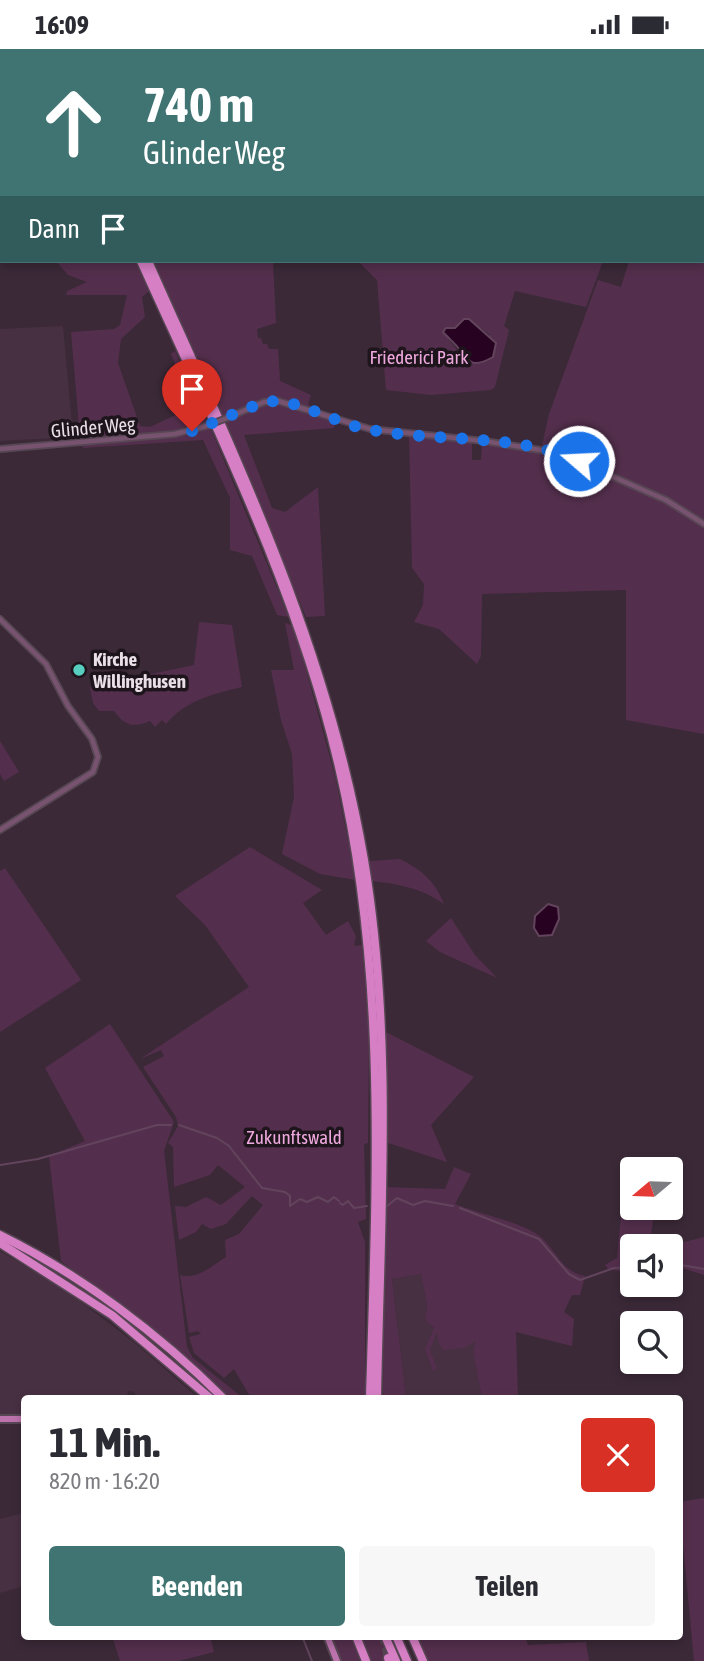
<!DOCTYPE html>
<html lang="de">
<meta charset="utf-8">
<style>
:root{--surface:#fff;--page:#f7f7f7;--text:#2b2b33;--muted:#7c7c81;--accent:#3f7472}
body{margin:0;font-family:"Asap Condensed",sans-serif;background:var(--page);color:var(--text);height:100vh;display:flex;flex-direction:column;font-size:26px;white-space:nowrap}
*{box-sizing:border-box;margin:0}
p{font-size:23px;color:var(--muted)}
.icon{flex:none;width:38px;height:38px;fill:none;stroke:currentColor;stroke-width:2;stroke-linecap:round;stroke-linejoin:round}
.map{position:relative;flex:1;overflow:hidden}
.sheet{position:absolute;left:21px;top:1346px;width:662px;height:245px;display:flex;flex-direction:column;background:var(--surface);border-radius:7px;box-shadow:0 4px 10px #0003}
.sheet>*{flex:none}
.hud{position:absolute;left:0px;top:0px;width:705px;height:214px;box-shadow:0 4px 10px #0003;background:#3f7472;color:#fff;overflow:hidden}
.needle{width:46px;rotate:251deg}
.controls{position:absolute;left:620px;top:1108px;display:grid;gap:14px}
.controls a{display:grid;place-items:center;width:63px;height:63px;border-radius:7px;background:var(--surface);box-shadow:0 4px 10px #0003;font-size:35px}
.pin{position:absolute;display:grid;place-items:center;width:60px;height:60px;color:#fff;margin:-72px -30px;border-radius:50% 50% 50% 0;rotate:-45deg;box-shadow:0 0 7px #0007}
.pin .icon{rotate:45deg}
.me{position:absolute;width:77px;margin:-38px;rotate:289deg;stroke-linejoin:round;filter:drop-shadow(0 0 5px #0008)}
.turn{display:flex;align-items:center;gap:24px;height:147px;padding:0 28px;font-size:32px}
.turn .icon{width:91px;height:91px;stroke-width:2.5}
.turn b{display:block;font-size:49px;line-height:60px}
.then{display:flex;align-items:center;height:66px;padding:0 28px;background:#0003;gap:14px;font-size:26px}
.round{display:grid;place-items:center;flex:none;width:74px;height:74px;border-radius:7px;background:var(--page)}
.overview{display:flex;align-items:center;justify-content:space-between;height:119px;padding:0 28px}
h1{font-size:42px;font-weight:700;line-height:52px}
.button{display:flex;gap:14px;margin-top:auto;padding:14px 28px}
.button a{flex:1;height:80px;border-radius:7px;background:var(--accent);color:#fff;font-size:28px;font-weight:700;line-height:80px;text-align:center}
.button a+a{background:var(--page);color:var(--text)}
.status{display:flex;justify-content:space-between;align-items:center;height:49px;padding:0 35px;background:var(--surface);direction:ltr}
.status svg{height:19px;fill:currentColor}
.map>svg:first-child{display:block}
.built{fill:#473042}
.green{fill:#542f4d;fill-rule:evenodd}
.water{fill:#270221;stroke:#62445c;stroke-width:2}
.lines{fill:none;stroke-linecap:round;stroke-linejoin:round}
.stream{stroke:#62445c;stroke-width:2}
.highway-tunnel{stroke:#554451;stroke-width:8;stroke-dasharray:8 4;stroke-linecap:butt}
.minor-casing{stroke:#574653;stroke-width:8}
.major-casing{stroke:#574653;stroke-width:10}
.highway-casing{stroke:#574653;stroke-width:11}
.minor{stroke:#77536f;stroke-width:4.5}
.major{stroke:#bc73ad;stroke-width:6}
.highway{stroke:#d77fc5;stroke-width:8}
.minor-bridge-casing{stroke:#574653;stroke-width:8;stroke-linecap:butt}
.minor-bridge{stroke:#77536f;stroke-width:4.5}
.route{stroke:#1a73e8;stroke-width:12;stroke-dasharray:0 21.6}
.poi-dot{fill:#58cec0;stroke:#1d151b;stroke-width:2.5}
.labels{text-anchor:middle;stroke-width:7;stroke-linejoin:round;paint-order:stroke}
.park-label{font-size:19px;fill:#eea8de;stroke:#1d151b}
.street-label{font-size:19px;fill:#eadee7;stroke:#1d151b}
.poi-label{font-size:19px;font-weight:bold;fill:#eadee7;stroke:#1d151b;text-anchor:start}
</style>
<div class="status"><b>16:09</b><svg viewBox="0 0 49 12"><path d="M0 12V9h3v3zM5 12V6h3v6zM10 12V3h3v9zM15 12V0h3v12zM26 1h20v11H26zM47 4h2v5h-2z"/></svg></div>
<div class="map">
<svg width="704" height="1612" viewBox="0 0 704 1612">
<rect width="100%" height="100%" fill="#3b2937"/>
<g class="built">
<polygon points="63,277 73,388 0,392 0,280"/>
<polygon points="0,1202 61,1238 136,1295 198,1349 135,1349 135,1343 128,1342 127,1349 24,1349 24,1368 0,1368"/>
<polygon points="421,1225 427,1256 425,1271 438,1283 439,1294 475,1291 473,1303 482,1349 406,1349 392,1230"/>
<polygon points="24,1464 24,1537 0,1544 0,1470"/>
</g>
<g class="green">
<polygon points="704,150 704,685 626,671 626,541 482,545 481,607 477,615 439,580 414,573 423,556 424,535 412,519 409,384 472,392 472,411 481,411 482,394 541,401 549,365 598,231 621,238 629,212 704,212"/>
<polygon points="56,212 135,212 149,242 142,248 145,268 121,290 118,314 140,377 150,378 193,358 171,305 175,302 208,374 177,383 80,389 71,283 114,280 120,276 127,246 66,246 67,242 87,233 68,226"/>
<path d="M154 212H273L276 274 257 280 258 289H261L263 295H267L269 300H278L280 332 311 346 308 355 313 360C274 344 259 353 222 368Z"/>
<path d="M358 212H603L586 258 515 242 504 277 509 281 495 338 491 341 431 346 386 341 377 231ZM464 270H469L490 286 465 311 445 286 446 279H455Z"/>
<polygon points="266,355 285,355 335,371 334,379 244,386 272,459 285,463 318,438 325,567 306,568 224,372"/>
<polygon points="210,378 289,568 277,566 252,507 230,501 230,449 203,391 83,399 82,394 179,387"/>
<path d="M199 573 232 576 242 638C213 645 186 651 166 675L162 671 155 678 150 672C133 679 125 677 114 662H99L93 654 90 638 194 616Z"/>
<polygon points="285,574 294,577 335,727 356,831 320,825 282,805 294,748 292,705 281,671 271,621 294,621"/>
<polygon points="0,692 19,723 4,732 0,725"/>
<path d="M250 798 322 841 303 854 326 886 348 872 356 887 354 897 362 896 369 984 368 1094 364 1095 366 1170 358 1173 365 1193V1349H251L234 1320 224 1329 194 1304 189 1288 201 1285 198 1282 189 1284 180 1226C196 1232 213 1216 226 1208L225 1191 239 1185 263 1156 252 1147 226 1175 211 1180 202 1175 196 1183 179 1191 175 1157 186 1158 206 1148 221 1156 245 1138 218 1116 210 1126 174 1138 173 1098 168 1094 178 1077 176 1068 143 1018 164 1007 161 1001 140 1010 249 938 205 876 175 847Z"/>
<path d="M400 810C422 821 435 832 444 855 421 839 399 835 371 832L370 812Z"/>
<polygon points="5,819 81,931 0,983 0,822"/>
<polygon points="451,869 475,906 497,929 440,903 426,892"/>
<polygon points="110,975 174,1073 164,1102 187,1298 193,1309 243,1349 230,1349 184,1306 61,1212 49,1107 85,1092 45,1019"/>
<polygon points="384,982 474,1028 431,1076 447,1113 385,1093"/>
<path d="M454 1118 471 1125 455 1155C476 1164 526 1174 542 1189 558 1204 561 1222 585 1227L580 1246H572L564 1263 574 1270 572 1297 516 1283 518 1349H482L473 1303 475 1292 464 1299 444 1301 439 1295 437 1283 430 1301 437 1320 433 1322 425 1300 434 1279 425 1271 427 1256 421 1225 392 1230 406 1349H383L384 1138 445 1140Z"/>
<polygon points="632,1146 632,1158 655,1159 649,1197 632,1197 632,1220 626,1223 608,1220 605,1216 617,1209 621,1167"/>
<polygon points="704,1188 704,1226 670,1215 669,1197"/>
<polygon points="704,1449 704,1612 694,1612 679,1453"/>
<polygon points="112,1587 210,1587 214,1603 179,1612 120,1612"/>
<polygon points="329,1587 351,1587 360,1612 339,1612"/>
<polygon points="359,1587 382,1587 391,1608 386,1612 368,1612"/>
<polygon points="418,1587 525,1587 528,1596 586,1593 589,1612 427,1612"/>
</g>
<g class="water">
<path d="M464 270H469L496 294 493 308C475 318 471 316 460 301 455 294 448 289 443 283L446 279H455Z"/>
<polygon points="548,855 558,858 559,870 552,886 539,887 534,879 535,867"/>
</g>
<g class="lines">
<g class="stream">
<polyline points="704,145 704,144"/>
<polyline points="0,157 2,157"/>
<polyline points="179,1076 217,1089 229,1097 262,1139 285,1143 290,1147 290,1157 300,1150 307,1153 318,1148 328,1153 334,1148 339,1152"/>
<polyline points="0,1116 38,1110 157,1076 171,1076"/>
<polyline points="340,1154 343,1156 348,1152 354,1159 367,1157"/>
<polyline points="387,1157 397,1149 413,1156 425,1152 453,1157"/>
<polyline points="460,1159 539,1190 569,1225 580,1231 614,1219 632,1218"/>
<polyline points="670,1214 704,1220"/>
<polyline points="302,1587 312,1612"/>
</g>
<polyline class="highway-tunnel" points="383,1587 388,1609"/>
<g class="minor-casing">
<g id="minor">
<polyline points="227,369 264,353 278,352 370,380 484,392 559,404 666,451 704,475"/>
<polyline points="0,400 175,385 206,377"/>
<polyline points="0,570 46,615 68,657 92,690 98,708 93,723 0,781"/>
</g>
</g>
<g class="major-casing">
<g id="major">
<polyline points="0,1370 24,1370"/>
<polyline points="327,1587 337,1612"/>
</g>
</g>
<g class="highway-casing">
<g id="highway">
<polyline points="37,0 38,2"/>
<polyline points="43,0 44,2"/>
<path d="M141 212C215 376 298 542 339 718 388 926 376 1138 370 1349"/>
<path d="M148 212C236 410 327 595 364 811 394 988 380 1171 377 1349"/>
<path d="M0 1186C81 1226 159 1285 223 1349"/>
<polyline points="0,1194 112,1266 210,1349"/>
<polyline points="356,1587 366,1612"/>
<polyline points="385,1587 396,1612"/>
<polyline points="396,1587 407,1612"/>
<polyline points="412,1587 423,1612"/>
<polyline points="388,1609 389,1612"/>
</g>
</g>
<use href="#minor" class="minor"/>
<use href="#major" class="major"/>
<use href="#highway" class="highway"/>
<g class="minor-bridge-casing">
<polyline id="minor-bridge" points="206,377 227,369"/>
</g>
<use href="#minor-bridge" class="minor-bridge"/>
</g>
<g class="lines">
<path class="route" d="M192 382 264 353 278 352C309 356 336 374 366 380 436 394 512 383 579 412"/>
</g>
<circle class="poi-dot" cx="79" cy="621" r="7"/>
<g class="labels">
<g class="park-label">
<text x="419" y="315">Friederici Park</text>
<text x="294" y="1095">Zukunftswald</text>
</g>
<g class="street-label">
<text transform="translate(93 378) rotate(-5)" y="7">Glinder Weg</text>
</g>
<g class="poi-label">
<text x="93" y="617">Kirche<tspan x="93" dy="22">Willinghusen</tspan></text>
</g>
</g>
</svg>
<div class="controls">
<a><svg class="needle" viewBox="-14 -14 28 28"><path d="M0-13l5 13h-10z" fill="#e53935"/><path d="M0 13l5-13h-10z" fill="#7c7c81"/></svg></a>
<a><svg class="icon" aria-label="sound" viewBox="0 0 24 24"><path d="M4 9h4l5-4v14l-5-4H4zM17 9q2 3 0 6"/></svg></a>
<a><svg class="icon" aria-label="search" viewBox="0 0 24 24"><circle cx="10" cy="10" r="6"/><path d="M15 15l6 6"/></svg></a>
</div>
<div class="pin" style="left:192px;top:382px;background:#d93025"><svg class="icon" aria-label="arrive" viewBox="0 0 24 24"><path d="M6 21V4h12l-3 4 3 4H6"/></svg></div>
<svg class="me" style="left:579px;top:412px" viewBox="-20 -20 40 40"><circle r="17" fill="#1a73e8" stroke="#fff" stroke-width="3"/><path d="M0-11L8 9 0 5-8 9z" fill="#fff"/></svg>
<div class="hud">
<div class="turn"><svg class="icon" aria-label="ahead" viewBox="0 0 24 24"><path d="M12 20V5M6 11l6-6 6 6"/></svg><div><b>740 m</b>Glinder Weg</div></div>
<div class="then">Dann<svg class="icon" aria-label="arrive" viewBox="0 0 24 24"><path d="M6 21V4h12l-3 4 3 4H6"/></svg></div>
</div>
<section class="sheet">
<div class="overview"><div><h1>11 Min.</h1><p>820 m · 16:20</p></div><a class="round" style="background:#d93025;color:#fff"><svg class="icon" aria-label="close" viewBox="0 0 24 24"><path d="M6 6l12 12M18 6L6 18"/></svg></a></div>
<div class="button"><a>Beenden</a><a>Teilen</a></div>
</section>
</div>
